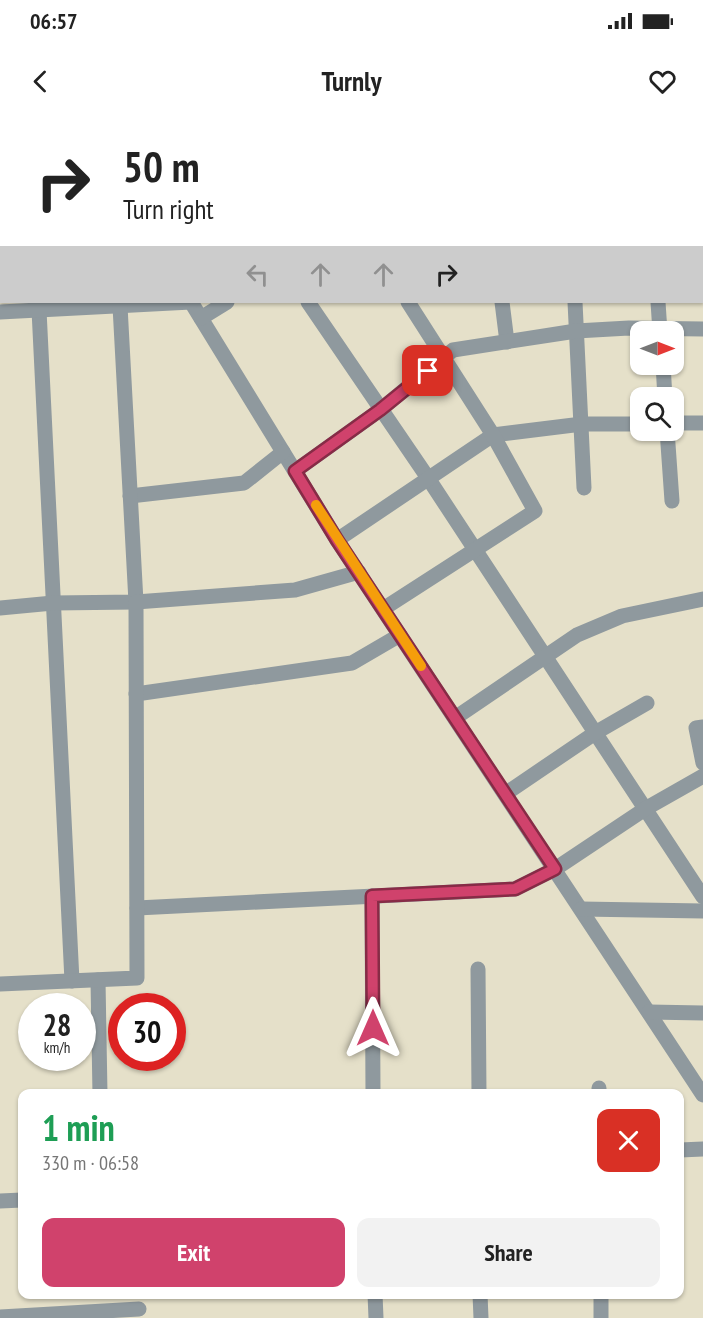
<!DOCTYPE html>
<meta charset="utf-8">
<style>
:root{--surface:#fff;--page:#f2f2f2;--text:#222;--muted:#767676;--accent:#d0426c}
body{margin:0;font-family:"PT Sans Narrow",sans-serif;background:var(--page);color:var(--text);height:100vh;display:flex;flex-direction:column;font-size:22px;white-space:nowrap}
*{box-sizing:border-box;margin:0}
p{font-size:20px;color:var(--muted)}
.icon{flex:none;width:33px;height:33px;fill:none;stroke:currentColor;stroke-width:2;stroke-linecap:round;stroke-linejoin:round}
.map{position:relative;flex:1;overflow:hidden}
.panel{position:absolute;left:18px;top:969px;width:666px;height:210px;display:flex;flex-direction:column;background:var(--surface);border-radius:12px;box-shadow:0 2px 4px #0004}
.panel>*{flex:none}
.hud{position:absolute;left:0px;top:0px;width:704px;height:183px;box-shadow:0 2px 4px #0004;background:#fff;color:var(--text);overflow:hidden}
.needle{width:39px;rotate:90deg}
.controls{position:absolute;left:630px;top:201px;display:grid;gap:12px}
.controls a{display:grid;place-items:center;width:54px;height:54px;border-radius:12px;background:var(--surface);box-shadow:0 2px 4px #0004;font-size:30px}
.speed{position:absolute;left:18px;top:873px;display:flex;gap:12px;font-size:30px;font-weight:700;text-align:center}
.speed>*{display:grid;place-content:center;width:78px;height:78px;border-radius:50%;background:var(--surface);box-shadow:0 2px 4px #0004;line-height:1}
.speed small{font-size:15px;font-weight:400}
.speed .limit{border:9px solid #d22;background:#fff;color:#111}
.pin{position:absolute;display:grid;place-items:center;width:51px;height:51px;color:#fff;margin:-26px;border-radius:12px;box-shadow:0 3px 9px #0006}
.me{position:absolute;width:66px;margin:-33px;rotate:0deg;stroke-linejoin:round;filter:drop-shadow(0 0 4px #0008)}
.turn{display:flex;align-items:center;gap:21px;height:126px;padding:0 24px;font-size:27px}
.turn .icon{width:78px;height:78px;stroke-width:2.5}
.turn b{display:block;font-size:42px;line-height:51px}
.lanes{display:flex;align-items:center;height:57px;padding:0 24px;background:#0003;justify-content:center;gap:30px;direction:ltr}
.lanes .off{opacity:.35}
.round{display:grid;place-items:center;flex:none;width:63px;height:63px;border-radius:12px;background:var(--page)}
.summary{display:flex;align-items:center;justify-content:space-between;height:102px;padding:0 24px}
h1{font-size:36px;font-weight:600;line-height:45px;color:#1e9e55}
.action{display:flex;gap:12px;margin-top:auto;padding:12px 24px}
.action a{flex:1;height:69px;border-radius:12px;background:var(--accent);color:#fff;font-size:24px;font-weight:600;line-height:69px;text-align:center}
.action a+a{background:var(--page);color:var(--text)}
.status{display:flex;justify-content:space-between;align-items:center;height:42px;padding:0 30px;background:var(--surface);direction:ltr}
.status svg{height:16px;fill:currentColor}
header{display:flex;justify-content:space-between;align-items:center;height:78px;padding:0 24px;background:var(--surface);font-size:27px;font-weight:600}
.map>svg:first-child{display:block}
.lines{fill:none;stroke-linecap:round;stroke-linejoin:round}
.minor{stroke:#8f999e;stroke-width:15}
.route-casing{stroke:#872b46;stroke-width:15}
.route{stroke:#d0426c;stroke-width:10}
.slow{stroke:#f59e0b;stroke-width:10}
</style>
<div class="status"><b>06:57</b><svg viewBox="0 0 49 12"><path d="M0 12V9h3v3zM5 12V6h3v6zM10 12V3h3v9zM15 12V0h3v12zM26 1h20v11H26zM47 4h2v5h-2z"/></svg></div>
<header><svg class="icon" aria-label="back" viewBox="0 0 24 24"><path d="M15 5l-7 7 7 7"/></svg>Turnly<svg class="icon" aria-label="heart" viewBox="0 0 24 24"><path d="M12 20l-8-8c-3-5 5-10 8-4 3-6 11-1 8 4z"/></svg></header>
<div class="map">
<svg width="703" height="1198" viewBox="0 0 703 1198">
<rect width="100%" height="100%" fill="#e5e0c9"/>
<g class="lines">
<g class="minor">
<polyline points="80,0 81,2"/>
<polyline points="428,0 428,2"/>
<polyline points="566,0 566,2"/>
<polyline points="646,0 646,2"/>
<polyline points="341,2 341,0"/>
<polyline points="508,2 512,0"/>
<polyline points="0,88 2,87"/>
<polyline points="191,182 337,420 703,975"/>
<polyline points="308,182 428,358 703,777"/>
<polyline points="502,182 507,222"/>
<polyline points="575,182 584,368"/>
<polyline points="658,182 660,212"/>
<polyline points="39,190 72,861"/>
<polyline points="0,192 191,182"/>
<polyline points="201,198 227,182"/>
<polyline points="663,244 665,278"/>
<polyline points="674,303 703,303"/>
<polyline points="667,310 672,381"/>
<polyline points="295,351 380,290 453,230 576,211 629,208 703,209"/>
<polyline points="130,376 244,363 283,332"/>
<polyline points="337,420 493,315 582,304 640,304"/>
<polyline points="0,488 53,483 136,482 120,186"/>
<polyline points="383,489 535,391 493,315 408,182"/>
<polyline points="136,574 352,543 400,515"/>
<polyline points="455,598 577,515 622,496 703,479"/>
<polyline points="703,607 696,608 703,643"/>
<polyline points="505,674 595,613 647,583"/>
<polyline points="372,776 373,974"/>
<polyline points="137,788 515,769 555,749 645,689 703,656"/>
<polyline points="581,789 703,791"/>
<polyline points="478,849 479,974"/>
<polyline points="98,860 100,974"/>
<polyline points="0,864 137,858 136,482 295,470 359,452"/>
<polyline points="649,892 703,893"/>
<polyline points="599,968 599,974"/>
<polyline points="680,1030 703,1029"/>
<polyline points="0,1081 22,1080"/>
<polyline points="375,1174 376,1198"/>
<polyline points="480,1174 481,1198"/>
<polyline points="601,1174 601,1198"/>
<polyline points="0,1197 139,1189"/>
</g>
</g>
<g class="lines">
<g class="route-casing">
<polyline id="route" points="373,908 372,776 515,769 555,749 337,420 295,351 380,290 428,251"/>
</g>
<use href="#route" class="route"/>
<polyline class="slow" points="316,385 421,546"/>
</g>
</svg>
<div class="controls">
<a><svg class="needle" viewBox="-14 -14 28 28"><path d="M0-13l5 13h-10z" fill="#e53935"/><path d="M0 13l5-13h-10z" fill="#767676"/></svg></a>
<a><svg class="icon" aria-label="search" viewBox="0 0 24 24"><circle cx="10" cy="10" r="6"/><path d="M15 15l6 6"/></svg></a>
</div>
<div class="speed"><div>28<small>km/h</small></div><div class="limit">30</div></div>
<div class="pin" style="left:428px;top:251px;background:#d93025"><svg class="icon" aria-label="arrive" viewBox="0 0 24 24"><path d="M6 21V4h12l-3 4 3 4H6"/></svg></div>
<svg class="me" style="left:373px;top:908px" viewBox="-20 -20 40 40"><path d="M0-17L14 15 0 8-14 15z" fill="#d0426c" stroke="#fff" stroke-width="4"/></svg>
<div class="hud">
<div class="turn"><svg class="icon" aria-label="right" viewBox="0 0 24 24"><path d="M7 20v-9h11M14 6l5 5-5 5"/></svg><div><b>50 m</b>Turn right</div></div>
<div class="lanes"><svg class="icon off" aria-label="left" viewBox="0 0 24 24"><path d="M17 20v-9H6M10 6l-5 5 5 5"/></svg><svg class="icon off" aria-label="ahead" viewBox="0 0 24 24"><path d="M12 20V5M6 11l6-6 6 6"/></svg><svg class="icon off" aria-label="ahead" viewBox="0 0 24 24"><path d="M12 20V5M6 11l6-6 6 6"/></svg><svg class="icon" aria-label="right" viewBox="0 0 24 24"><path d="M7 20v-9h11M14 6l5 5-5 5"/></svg></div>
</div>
<section class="panel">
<div class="summary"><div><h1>1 min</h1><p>330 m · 06:58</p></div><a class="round" style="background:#d93025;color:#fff"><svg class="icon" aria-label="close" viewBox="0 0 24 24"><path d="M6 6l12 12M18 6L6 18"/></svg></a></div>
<div class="action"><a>Exit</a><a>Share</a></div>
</section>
</div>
